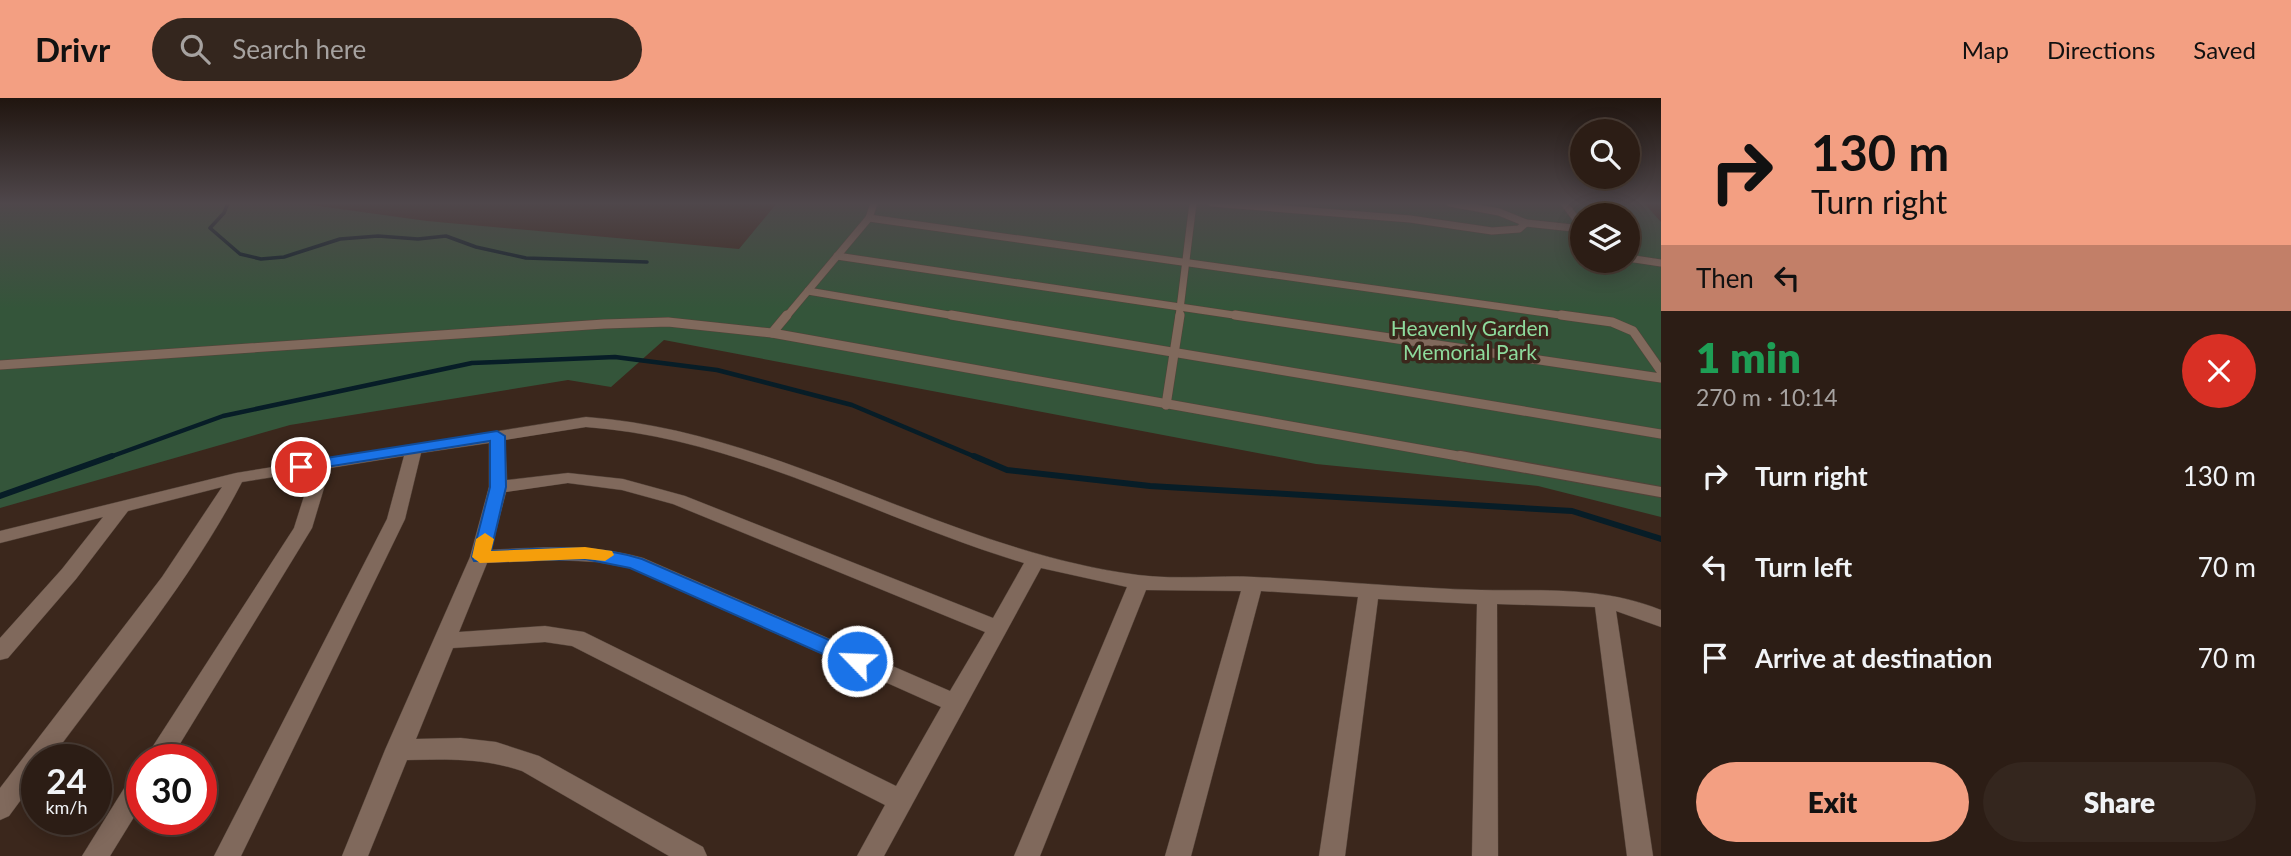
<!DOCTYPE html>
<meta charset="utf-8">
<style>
:root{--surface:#2c1d15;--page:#34261e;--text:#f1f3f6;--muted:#a6a2a0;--line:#483b34;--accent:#f39f82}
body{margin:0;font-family:Lato,sans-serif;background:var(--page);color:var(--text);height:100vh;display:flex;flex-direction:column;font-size:26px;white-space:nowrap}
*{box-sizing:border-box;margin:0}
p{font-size:23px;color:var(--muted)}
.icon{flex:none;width:38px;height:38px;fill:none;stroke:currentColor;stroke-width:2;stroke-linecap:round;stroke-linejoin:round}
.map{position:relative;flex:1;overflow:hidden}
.drawer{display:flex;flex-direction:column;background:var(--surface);width:630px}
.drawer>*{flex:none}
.guide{background:#f39f82;color:#111;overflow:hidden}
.fabs{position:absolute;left:1570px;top:21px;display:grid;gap:14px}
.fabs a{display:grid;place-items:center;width:70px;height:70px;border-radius:50%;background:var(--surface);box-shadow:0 4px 18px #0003,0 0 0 2px var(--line);font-size:35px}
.speed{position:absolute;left:21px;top:646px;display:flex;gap:14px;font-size:35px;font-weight:700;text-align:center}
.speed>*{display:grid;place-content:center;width:91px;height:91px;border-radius:50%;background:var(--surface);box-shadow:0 4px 18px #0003,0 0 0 2px var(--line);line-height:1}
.speed small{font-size:18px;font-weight:400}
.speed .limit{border:10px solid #d22;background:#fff;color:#111}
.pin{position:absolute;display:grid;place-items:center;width:60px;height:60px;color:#fff;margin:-30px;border:4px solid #fff;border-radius:50%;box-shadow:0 2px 7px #0007}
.me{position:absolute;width:77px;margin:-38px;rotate:294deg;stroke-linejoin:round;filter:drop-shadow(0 0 5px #0008)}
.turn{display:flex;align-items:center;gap:24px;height:147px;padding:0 35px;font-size:32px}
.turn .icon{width:91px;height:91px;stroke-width:2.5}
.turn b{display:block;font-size:49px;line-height:60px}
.then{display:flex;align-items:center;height:66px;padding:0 35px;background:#0003;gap:14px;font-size:26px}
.round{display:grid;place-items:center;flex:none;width:74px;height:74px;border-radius:37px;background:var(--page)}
.headline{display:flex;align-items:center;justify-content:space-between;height:119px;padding:0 35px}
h1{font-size:42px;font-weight:800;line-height:52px;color:#1e9e55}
.cta{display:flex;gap:14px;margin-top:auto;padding:14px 35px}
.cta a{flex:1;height:80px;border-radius:42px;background:var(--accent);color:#111;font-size:28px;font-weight:800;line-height:80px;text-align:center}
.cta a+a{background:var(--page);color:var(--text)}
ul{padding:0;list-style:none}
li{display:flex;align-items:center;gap:21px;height:91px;padding:0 35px}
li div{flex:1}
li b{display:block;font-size:26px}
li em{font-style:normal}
header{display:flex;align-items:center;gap:42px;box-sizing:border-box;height:98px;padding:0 35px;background:var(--accent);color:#111}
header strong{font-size:33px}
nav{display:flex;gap:38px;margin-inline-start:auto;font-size:24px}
.search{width:490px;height:63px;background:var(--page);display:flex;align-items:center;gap:18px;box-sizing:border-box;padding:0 24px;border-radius:38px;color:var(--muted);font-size:26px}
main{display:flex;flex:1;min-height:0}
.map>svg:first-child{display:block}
.green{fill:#34553a;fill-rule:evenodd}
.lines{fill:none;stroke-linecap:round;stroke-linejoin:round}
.stream-far2{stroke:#071d27;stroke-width:3.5}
.stream-far1{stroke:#071d27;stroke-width:4.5}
.stream{stroke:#071d27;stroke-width:6}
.lane-far2-casing{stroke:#534339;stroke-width:8}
.lane-far1-casing{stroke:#534339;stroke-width:10}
.lane-casing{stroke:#534339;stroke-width:12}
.street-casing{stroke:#534339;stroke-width:1}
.lane-far2{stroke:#80695c;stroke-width:7}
.lane-far1{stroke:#80695c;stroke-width:9}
.lane{stroke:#80695c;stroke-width:10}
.street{fill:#80695c;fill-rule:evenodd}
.route{fill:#1a73e8;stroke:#114b97;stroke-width:2}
.slow{fill:#f59e0b}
.labels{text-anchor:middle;stroke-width:7;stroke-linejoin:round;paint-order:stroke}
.park-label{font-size:21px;fill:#8dda9c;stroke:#3b271c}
</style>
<header>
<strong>Drivr</strong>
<div class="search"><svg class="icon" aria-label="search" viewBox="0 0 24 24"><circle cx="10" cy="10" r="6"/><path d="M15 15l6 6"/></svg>Search here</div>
<nav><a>Map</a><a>Directions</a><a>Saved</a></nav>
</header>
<main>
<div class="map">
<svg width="1661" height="758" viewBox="0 0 1661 758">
<rect width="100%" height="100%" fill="#3b271c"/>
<path class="green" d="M0 105H297L427 123 739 151 777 105H1644L1661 124V419L1538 388 1316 366 664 242 611 289 568 282 290 327 0 410ZM1582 117H1628V163H1582Z"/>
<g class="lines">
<polyline class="stream-far2" points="228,105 224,115 210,130 240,156 261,161 284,159 340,141 378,138 418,141 446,138 476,149 526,160 647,164"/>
<polyline class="stream-far1" points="107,360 223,318 472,265 615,259 717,272 852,307 978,360"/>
<g class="stream">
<polyline points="974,358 1007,372 1150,388 1572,413 1661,441"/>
<polyline points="0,398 112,358"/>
</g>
<g class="lane-far2-casing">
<g id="lane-far2">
<polyline points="1212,105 1410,121 1492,133 1519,131 1526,125 1499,114 1450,105"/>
<polyline points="1564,105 1582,129"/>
<polyline points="869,120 1574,219"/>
<polyline points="1526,125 1582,131"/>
<polyline points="837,158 1247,219"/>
<polyline points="1628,160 1661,165"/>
<polyline points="808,193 961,219"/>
<polyline points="786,219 869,120 874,105"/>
<polyline points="1179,219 1193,105"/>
</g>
</g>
<g class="lane-far1-casing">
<g id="lane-far1">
<polyline points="951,217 1661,336"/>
<polyline points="1235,217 1661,280"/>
<polyline points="1561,217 1612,224 1633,233 1661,273"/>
<polyline points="772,235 787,217"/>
<polyline points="0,267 604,226 668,224 772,235 1469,360"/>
<polyline points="1166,307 1180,217"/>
</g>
</g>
<g class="lane-casing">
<polyline id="lane" points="1460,358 1661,394"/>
</g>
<g class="street-casing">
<g id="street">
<path d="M586 319C780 333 946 452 1138 477 1177 482 1216 477 1254 479 1330 482 1406 490 1481 492 1543 493 1602 488 1661 512V529L1616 513 1653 758H1627L1595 509 1497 506 1498 758H1472L1477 506 1378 501 1345 758H1319L1358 499 1261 493 1191 758H1165L1241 493 1146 492 1040 758H1014L1127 489 1041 470 884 758H857L885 707 572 548 545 544 453 550 416 641 461 640 496 644 539 658 703 749 707 758H669L522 673C484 660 448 661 407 662L368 758H342L385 652 470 459 489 389V345L421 355 405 421 241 758H214L387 421 404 358 330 370 312 430 170 662H144L294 430 312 373 242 384C192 481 115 573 50 662H37V680L9 718 0 722V690L162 479 222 389 128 413 76 481 8 560 0 562V540L62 471 103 419 0 445V433L236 375ZM586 329C741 340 877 421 1024 465L993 520 685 398 623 381 568 375 507 382 505 342ZM568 385 622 392 673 406 985 534 950 593 643 460C593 446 543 449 491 452L506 394ZM559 462 598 464 630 470 941 609 896 688 584 534 545 528 459 534 487 465Z"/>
<polygon points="142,673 142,706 110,758 82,758 133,676"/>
</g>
</g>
<use href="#lane-far2" class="lane-far2"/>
<use href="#lane-far1" class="lane-far1"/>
<use href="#lane" class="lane"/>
<use href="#street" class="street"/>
</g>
<linearGradient id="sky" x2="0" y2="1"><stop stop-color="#20150f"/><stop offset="0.5" stop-color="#4f474b"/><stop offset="1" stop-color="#4f474b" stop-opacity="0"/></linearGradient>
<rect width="1661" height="211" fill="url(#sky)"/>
<path class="route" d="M497 333 505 338 506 389 491 453C544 451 590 445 642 461L864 557 867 563 864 568 857 570 850 568 630 470 585 461 474 463 472 459 490 389V343L301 373 293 369 301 364Z"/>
<polygon class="slow" points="485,435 494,441 491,453 585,449 612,453 614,457 605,463 585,461 480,465 472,459 476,441"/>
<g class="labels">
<g class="park-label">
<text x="1470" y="238">Heavenly Garden<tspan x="1470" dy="24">Memorial Park</tspan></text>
</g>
</g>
</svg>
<div class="fabs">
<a><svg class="icon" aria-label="search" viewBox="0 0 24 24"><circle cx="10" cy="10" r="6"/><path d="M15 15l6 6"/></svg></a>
<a><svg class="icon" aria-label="layers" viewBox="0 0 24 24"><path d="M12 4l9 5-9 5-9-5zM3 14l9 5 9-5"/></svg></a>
</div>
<div class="speed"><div>24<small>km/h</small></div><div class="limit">30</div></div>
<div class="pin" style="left:301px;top:369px;background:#d93025"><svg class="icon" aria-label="arrive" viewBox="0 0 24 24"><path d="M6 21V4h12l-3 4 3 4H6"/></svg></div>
<svg class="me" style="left:857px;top:563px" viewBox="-20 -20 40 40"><circle r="17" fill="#1a73e8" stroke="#fff" stroke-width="3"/><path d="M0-11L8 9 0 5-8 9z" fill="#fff"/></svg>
</div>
<section class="drawer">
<div class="guide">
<div class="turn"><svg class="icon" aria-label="right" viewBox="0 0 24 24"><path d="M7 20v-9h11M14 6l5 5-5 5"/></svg><div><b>130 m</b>Turn right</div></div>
<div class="then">Then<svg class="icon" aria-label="left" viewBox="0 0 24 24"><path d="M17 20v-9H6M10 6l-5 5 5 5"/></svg></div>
</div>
<div class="headline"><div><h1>1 min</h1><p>270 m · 10:14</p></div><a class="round" style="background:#d93025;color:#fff"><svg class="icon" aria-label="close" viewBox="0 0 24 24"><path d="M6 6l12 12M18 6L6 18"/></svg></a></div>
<ul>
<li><svg class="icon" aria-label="right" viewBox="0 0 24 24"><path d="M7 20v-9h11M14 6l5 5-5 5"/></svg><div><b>Turn right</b></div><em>130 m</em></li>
<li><svg class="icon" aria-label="left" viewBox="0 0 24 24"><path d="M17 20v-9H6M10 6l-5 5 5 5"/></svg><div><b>Turn left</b></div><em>70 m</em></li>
<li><svg class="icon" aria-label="arrive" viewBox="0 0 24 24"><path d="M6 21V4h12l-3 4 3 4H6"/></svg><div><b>Arrive at destination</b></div><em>70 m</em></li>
</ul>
<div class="cta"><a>Exit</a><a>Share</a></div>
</section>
</main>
